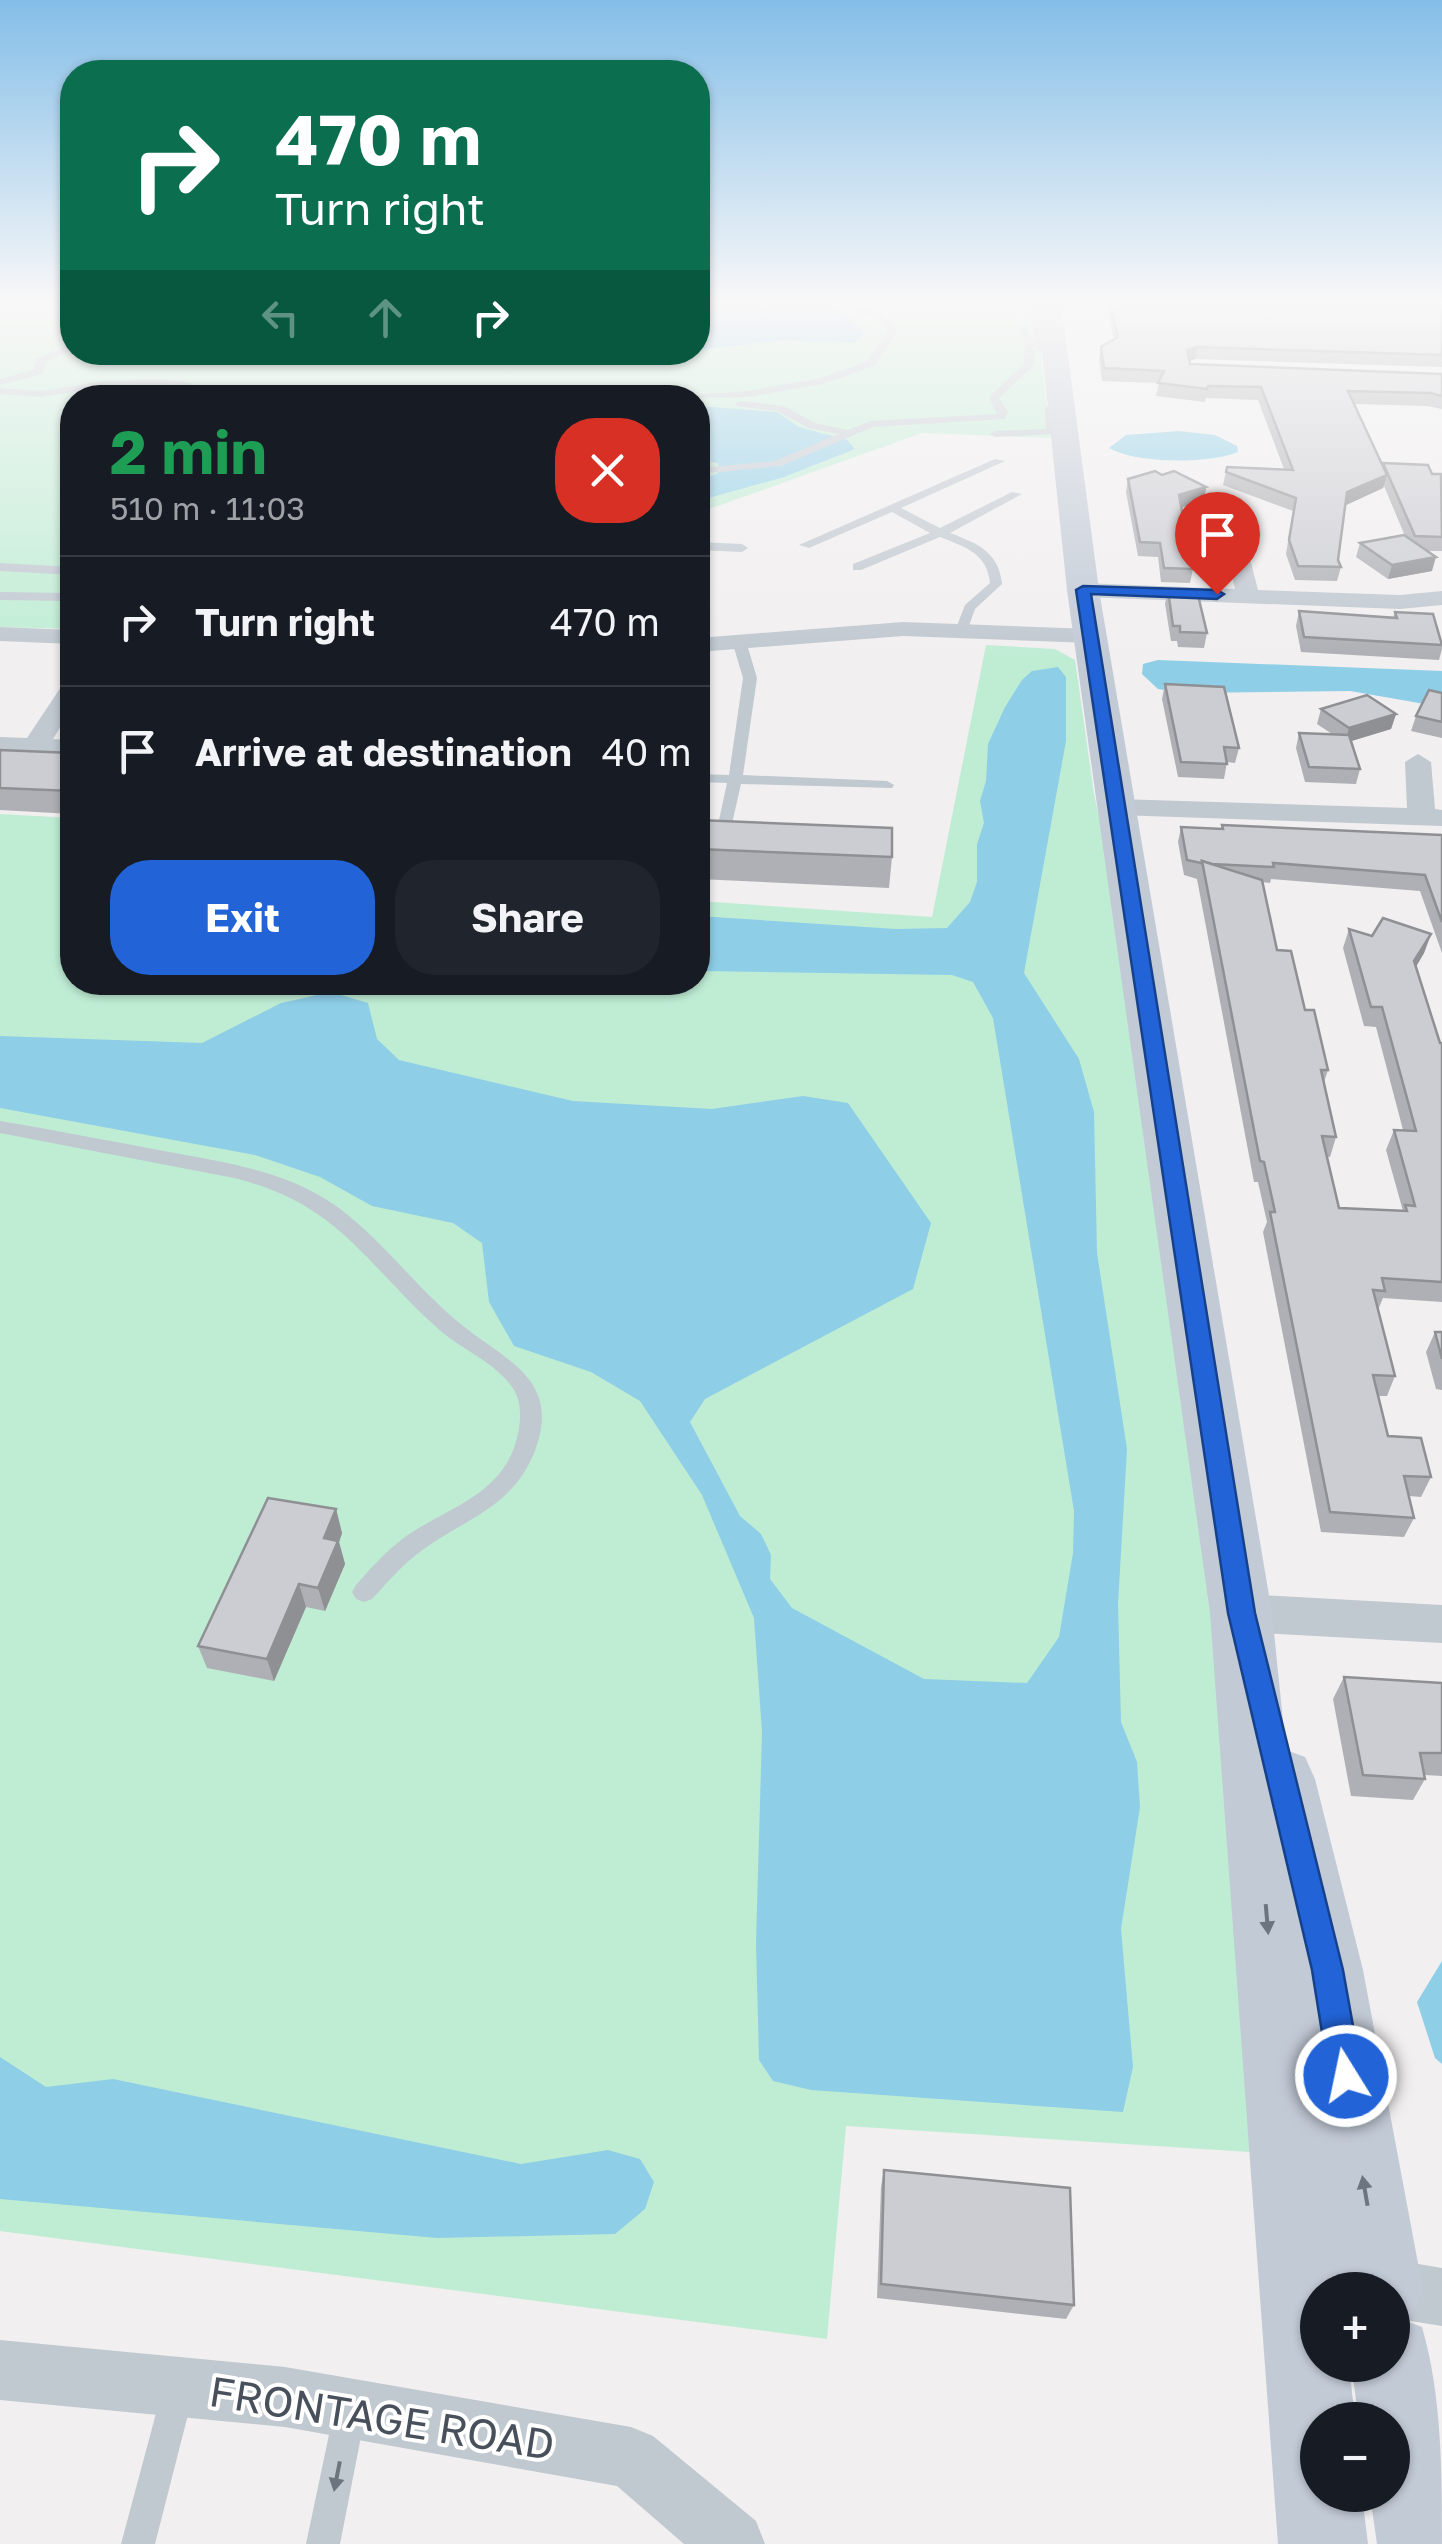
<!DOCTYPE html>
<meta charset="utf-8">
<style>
:root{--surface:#171b24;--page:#20242c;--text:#f1f3f6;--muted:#9ea1a6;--line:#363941;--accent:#2264d8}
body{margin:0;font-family:"Golos Text",sans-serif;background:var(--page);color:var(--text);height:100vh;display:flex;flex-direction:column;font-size:38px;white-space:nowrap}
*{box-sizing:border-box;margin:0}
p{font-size:32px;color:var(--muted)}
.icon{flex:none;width:55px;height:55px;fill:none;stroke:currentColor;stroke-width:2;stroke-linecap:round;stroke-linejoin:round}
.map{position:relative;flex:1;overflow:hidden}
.side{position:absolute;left:60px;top:385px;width:650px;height:610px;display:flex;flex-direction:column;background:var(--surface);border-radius:40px;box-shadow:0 2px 8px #0004}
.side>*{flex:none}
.guide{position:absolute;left:60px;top:60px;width:650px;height:305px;border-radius:40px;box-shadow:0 2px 8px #0004;background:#0b6e4f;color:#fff;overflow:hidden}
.tools{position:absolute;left:1300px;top:2272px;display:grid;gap:20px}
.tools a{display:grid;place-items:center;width:110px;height:110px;border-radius:50%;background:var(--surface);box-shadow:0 2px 8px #0004;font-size:50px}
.pin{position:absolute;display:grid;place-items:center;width:85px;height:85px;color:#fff;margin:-102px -42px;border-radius:50% 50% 50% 0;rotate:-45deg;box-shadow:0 0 10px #0007}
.pin .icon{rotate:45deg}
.me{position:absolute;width:110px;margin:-55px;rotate:350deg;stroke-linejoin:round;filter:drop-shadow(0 0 8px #0008)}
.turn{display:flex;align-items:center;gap:35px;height:210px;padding:0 50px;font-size:45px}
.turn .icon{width:130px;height:130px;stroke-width:2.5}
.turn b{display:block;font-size:70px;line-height:85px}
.lanes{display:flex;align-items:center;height:95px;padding:0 50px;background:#0003;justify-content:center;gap:50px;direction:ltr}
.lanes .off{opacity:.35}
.round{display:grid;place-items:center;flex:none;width:105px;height:105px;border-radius:40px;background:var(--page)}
.summary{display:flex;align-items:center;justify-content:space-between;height:170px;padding:0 50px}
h1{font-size:60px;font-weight:700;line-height:75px;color:#1e9e55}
.primary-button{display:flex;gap:20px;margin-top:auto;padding:20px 50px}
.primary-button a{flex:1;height:115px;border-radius:40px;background:var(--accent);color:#fff;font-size:40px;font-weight:700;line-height:115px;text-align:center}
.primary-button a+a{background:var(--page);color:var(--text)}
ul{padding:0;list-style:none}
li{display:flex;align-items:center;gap:30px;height:130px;padding:0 50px;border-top:2px solid var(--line)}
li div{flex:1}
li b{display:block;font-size:38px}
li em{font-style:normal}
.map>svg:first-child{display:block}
.green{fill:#bfedd4}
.water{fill:#8ecee7}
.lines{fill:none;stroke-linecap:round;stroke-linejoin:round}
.lane{fill:#c0c8d0;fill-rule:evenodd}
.street{fill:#c0c8d0;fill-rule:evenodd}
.secondary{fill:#c2cad6;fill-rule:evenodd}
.wall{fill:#afb0b5}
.shaded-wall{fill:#8f9094}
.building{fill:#cccdd3;stroke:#8f9094;stroke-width:2.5}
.oneway{fill:#6d7580}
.oneway2{fill:#6c747e}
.route{fill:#2264d8;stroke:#16418c;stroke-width:2.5}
.labels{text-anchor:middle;stroke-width:8;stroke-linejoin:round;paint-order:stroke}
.near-street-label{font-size:42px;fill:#48505b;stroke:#fff}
</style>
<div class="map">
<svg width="1442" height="2544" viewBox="0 0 1442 2544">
<rect width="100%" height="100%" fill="#f1efef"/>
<g class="green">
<polygon points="0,303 72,303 72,352 698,352 698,303 1035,303 1050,438 922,433 698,513 698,398 72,398 72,629 0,627"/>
<polygon points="986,645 1055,649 1075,660 1094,794 1126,946 1231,1718 1265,2153 846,2126 827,2339 0,2231 0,814 72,818 72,982 698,982 698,901 932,917"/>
</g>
<g class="water">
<polygon points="698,303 827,303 850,318 864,334 854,343 784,340 698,350"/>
<polygon points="698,406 777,412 799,427 847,440 855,449 784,477 698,501 698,480 717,474 720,468 717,463 698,459"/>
<path d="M1179 431 1215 435 1237 446 1238 452C1208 464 1137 464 1109 448L1126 435Z"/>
<polygon points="1158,660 1442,671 1442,707 1350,691 1185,693 1158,689 1142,674 1143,664"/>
<polygon points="1058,667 1066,677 1066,741 1024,973 1079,1059 1094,1112 1097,1253 1127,1449 1118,1604 1121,1722 1137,1762 1140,1807 1121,1929 1133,2067 1123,2112 811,2090 773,2081 759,2060 756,1942 762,1732 754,1618 702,1495 640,1401 591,1372 514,1346 489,1302 482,1243 453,1223 372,1206 320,1177 255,1155 0,1108 0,1036 202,1043 281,1003 331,992 368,1003 377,1039 399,1060 573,1101 712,1109 803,1096 848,1103 931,1223 913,1289 705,1399 690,1422 740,1516 761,1534 771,1555 770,1579 792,1608 924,1679 1027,1683 1059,1637 1073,1553 1074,1511 993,1018 973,982 952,975 698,971 698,916 896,929 947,928 970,902 977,882 977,844 984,823 980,801 986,781 988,744 1005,707 1022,680 1032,671"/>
<polygon points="1442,1961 1442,2064 1435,2058 1417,2002"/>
<polygon points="0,2057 46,2087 113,2079 521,2164 608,2150 640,2159 654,2182 645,2209 615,2234 437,2238 0,2199"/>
</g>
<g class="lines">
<g class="lane">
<path d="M838 303C859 303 887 313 898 331L874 366 823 384 748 397 653 398 748 391 817 379 866 362 888 331 883 323Z"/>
<polygon points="1030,303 1039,303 1044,352 1036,350"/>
<polygon points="1018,326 1024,326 1035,343 1034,365 999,398 1008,412 1005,419 873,427 781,466 698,474 698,468 775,461 838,434 808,428 777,411 736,406 735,404 740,401 784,406 815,423 848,430 871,421 997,414 989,397 1024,364 1025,343"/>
<polygon points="72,344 72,350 46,362 42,374 0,385 0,379 33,370 37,358"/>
<path d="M104 381C140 381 191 372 218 398H206L188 388 104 387 41 397 0 394V388L41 391Z"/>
<polygon points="596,392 626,398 592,397"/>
<polygon points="1050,405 1055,408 1055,434 995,437 990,434 995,431 1046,429 1045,408"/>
<path d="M995 459 1005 461 901 508 940 528 1012 492 1022 494 950 533C977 543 999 552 1002 584L975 609 966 634 955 631 965 605 990 583C987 553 965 547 940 537L861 570H853V564L930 533 892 512 809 548 799 545Z"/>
<polygon points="698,542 742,544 748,548 742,552 698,550"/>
<polygon points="0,563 72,567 72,575 0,571"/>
<polygon points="0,592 72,593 72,601 0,600"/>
<polygon points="739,637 746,641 757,678 743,775 887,781 894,785 892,788 741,784 731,828 698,828 698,820 719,820 727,783 698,782 698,774 729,775 743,678 732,641"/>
<path d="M0 1121C55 1130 109 1141 164 1151 222 1162 286 1170 336 1206 383 1240 417 1289 462 1325 506 1361 560 1379 536 1448 514 1508 467 1517 421 1551 402 1565 388 1582 372 1599L364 1602 356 1599 352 1592 356 1585C371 1568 386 1551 405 1537 443 1510 496 1497 514 1448 520 1430 524 1407 514 1390 499 1365 465 1351 443 1333 366 1266 341 1204 234 1178L0 1133Z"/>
<polygon points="178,2375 189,2380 194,2391 155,2544 121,2544 162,2391 167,2380"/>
<polygon points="350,2395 362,2399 366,2411 340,2544 306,2544 334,2411 338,2399"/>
</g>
<g class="street">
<polygon points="1042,303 1168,303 1170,305 1161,310 1051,308"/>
<polygon points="1229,513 1240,520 1258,590 1400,595 1442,591 1442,605 1400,609 1083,597 1071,590 1083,583 1235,589 1218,520"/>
<polygon points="903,622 1090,629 1102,636 1090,643 903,636 698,652 698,638"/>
<polygon points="0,627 72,630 72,644 0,641"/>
<polygon points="72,681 72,708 53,739 72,740 72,756 0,753 0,737 27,738 63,684"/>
<polygon points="1418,754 1431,762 1435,809 1442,810 1442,826 1117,815 1103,807 1117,799 1407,808 1405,762"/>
<polygon points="1241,1594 1442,1605 1442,1643 1241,1632 1225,1626 1219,1613 1225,1600"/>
<polygon points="1371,2256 1442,2268 1442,2326 1392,2318 1392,2290 1344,2290 1342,2285 1350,2264"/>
<polygon points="0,2340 285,2367 631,2427 653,2436 756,2521 765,2544 684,2544 617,2486 285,2427 0,2400"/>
</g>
<path class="secondary" d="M1037 303H1061L1099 590 1272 1613 1286 1750 1305 1757 1315 1779 1363 1970 1423 2290 1411 2319 1406 2321 1422 2327C1442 2396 1442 2471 1442 2544H1377L1370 2495H1392V2420H1359L1351 2365H1392V2290H1318V2365H1349L1355 2420H1318V2495H1362L1368 2544H1278L1210 1613 1067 590Z"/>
</g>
<g class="wall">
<polygon points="1109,303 1336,306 1320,303 1442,303 1442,367 1195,359 1189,361 1190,364 1442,374 1442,409 1427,406 1354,404 1383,466 1383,463 1442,477 1442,551 1427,551 1432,571 1388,579 1356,557 1360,543 1405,536 1384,486 1383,488 1346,505 1338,560 1341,567 1337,581 1295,580 1286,554 1293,511 1223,485 1227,467 1284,469 1258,400 1206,398 1205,402 1156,396 1159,383 1102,381 1099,359 1101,347 1114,339 1108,313"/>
<polygon points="1162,475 1206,487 1204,501 1181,507 1193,569 1190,583 1161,582 1158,557 1138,556 1126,492 1128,479"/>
<polygon points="1168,590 1207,633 1204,648 1178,647 1177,641 1171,641 1165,604"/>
<polygon points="1299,611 1393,617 1395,612 1442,641 1442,649 1439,660 1301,652 1296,626"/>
<polygon points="1165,684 1239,748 1235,763 1227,762 1224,779 1178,777 1162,699"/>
<polygon points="1442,693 1442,738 1411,731 1416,716"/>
<polygon points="1321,709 1396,714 1391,729 1351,741 1360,769 1356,784 1305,782 1296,748 1299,733 1332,734 1317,724"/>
<polygon points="0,750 72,753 72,814 0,810"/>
<polygon points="698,820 892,857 889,888 698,879"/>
<polygon points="1222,825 1442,835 1442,953 1420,891 1271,879 1270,883 1262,882 1277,950 1305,1010 1328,1070 1324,1082 1336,1137 1330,1157 1327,1157 1339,1208 1403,1211 1386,1150 1394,1130 1403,1130 1376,1027 1364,1026 1343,948 1349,929 1372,936 1431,934 1424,953 1416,967 1440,1043 1442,1043 1442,1302 1383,1298 1378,1310 1395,1376 1387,1396 1378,1396 1388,1436 1431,1477 1421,1497 1409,1496 1414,1518 1404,1537 1321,1532 1263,1232 1267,1222 1258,1182 1254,1182 1197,879 1184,875 1178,842 1181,827 1221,829"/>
<polygon points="1435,1332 1442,1332 1442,1390 1436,1389 1426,1352"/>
<polygon points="336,1509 342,1533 339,1542 345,1564 325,1611 306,1607 274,1681 207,1668 198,1646"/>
<polygon points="1344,1677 1442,1683 1442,1776 1425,1775 1425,1779 1413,1800 1351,1796 1333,1699"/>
<polygon points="884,2170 1074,2305 1066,2319 877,2298 881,2187"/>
</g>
<g class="shaded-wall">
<polygon points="1197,347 1195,359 1185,363 1187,350"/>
<polygon points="1387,475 1383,488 1344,506 1347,492"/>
<polygon points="1206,487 1204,501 1176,509 1179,495"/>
<polygon points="1436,557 1432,571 1388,579 1392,565"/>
<polygon points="1396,714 1391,729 1345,743 1349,728"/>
<polygon points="1431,934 1424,953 1407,981 1414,961"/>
<polygon points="336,1509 342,1533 339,1542 345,1564 325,1611 318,1588 324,1538"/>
<polygon points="299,1584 306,1607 274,1681 267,1659"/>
</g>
<g class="building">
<polygon points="1110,303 1336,306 1339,303 1442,303 1442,355 1197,347 1187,350 1190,364 1442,374 1442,396 1430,393 1348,391 1387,475 1347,492 1338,560 1341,567 1298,566 1289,540 1296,498 1226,472 1227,467 1293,470 1261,387 1208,386 1207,389 1158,383 1164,371 1104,368 1101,347 1118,337"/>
<polygon points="1383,463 1428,465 1432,474 1441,474 1442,537 1415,536"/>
<polygon points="1155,471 1162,475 1174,471 1206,487 1179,495 1193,569 1164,568 1160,543 1140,542 1128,479"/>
<polygon points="1404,535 1436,557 1392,565 1360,543"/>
<polygon points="1168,590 1197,591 1207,633 1180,632 1180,626 1173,626"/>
<polygon points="1299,611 1397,618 1395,612 1433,614 1442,645 1304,637"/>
<polygon points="1165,684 1224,687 1239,748 1224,747 1227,764 1181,762"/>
<polygon points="1429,690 1442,693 1442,722 1416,716"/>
<polygon points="1367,695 1396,714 1349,728 1321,709"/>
<polygon points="1299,733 1349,735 1360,769 1309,767"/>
<polygon points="0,750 72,753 72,791 0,788"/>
<polygon points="698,820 892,828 892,857 698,849"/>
<polygon points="1222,825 1442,835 1442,922 1425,875 1273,863 1274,867 1212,864 1202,861 1202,863 1201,863 1187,860 1181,827 1223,829"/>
<polygon points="1202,861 1262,880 1277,950 1291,951 1305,1010 1314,1010 1328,1070 1321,1070 1336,1137 1322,1136 1339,1208 1407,1211 1405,1205 1415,1206 1394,1130 1416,1131 1382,1007 1371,1007 1349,929 1372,936 1383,918 1431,934 1414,961 1440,1043 1442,1043 1442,1282 1382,1278 1385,1291 1373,1290 1395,1376 1373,1375 1388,1436 1421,1438 1431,1477 1404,1476 1414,1518 1330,1512 1270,1212 1275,1212 1264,1162 1260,1161"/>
<polygon points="1435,1332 1442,1332 1442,1359"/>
<polygon points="268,1498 336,1509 324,1538 338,1541 318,1588 299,1584 267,1659 198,1646"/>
<polygon points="1344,1677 1442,1683 1442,1753 1420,1753 1425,1779 1363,1775"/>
<polygon points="884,2170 1070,2188 1074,2305 881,2284"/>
</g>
<defs><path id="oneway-solid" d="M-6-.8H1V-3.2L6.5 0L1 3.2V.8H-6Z" transform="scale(2.5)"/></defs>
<g class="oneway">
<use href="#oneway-solid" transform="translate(1267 1919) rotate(85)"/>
<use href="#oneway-solid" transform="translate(1365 2191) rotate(-100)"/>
</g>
<use class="oneway2" href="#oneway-solid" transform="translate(337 2476) rotate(101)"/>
<linearGradient id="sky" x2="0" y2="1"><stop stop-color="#84bee8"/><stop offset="0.46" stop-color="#f9f8f8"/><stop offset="1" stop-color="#f9f8f8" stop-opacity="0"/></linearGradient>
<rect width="1442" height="659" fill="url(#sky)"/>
<polygon class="route" points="1083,586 1217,590 1224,594 1217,599 1091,594 1255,1613 1343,1970 1362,2076 1357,2087 1346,2092 1334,2087 1329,2076 1312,1970 1228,1613 1076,590"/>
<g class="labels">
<g class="near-street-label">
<text transform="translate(382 2418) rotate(9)" y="15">FRONTAGE ROAD</text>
</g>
</g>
</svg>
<div class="tools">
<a>+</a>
<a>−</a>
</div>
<div class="pin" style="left:1217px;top:594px;background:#d93025"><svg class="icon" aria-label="arrive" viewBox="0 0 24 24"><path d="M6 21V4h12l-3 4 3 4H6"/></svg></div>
<svg class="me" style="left:1346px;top:2076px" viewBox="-20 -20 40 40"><circle r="17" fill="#2264d8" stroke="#fff" stroke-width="3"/><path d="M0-11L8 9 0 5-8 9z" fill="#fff"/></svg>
<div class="guide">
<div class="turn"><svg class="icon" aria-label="right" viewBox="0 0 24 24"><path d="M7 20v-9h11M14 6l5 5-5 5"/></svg><div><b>470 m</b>Turn right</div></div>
<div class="lanes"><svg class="icon off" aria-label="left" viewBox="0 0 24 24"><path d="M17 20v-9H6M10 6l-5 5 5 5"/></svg><svg class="icon off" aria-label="ahead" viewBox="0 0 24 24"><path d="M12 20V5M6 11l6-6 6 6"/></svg><svg class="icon" aria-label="right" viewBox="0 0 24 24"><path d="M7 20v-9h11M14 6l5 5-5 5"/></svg></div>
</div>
<section class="side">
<div class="summary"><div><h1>2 min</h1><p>510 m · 11:03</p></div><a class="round" style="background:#d93025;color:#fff"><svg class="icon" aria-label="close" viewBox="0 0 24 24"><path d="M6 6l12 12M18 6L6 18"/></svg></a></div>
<ul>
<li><svg class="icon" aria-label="right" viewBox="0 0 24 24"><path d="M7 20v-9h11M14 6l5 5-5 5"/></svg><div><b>Turn right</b></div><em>470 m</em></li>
<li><svg class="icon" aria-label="arrive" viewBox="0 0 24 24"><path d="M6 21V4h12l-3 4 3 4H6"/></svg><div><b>Arrive at destination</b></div><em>40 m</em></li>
</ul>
<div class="primary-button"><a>Exit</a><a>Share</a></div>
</section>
</div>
